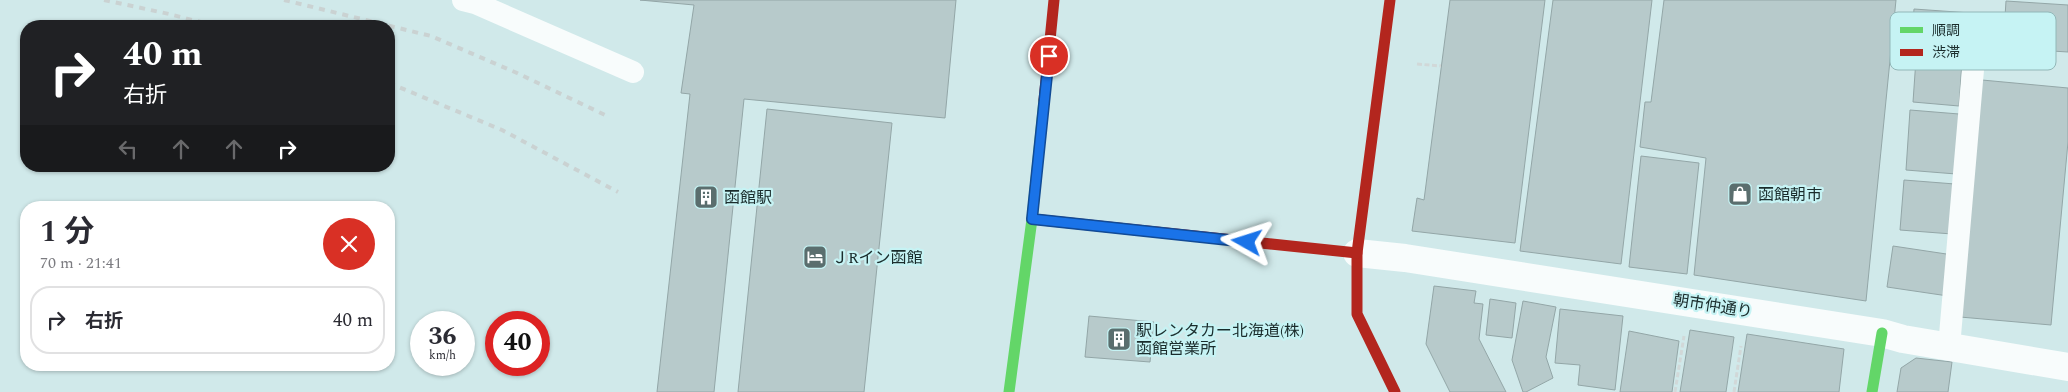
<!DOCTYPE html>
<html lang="ja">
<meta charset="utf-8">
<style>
:root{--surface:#fff;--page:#f2f2f3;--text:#2b2b33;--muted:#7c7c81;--line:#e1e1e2}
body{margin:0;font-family:Spectral,"Noto Sans JP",serif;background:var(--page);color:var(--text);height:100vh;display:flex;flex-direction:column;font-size:19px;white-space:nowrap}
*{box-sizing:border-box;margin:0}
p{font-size:16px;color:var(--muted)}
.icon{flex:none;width:28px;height:28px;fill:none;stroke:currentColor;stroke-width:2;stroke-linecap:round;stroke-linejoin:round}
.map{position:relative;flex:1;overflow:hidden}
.panel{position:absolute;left:20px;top:201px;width:375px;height:170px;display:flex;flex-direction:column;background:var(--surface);border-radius:20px;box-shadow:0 1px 4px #0004}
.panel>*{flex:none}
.banner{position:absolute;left:20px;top:20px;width:375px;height:152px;border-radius:20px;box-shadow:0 1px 4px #0004;background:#202124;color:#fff;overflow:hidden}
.speed{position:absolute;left:410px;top:311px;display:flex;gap:10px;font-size:25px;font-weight:700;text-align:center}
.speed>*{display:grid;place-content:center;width:65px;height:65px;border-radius:50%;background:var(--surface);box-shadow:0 1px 4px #0004;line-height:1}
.speed small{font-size:12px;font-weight:400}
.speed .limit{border:8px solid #d22;background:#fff;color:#111}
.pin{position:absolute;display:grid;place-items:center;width:42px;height:42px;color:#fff;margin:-21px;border:2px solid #fff;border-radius:50%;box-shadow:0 1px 5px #0007}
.me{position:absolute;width:55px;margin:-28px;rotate:276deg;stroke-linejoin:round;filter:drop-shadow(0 0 4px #0008)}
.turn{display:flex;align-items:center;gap:18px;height:105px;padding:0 20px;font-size:22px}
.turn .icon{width:65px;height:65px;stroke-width:2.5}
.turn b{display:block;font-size:35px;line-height:42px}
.lanes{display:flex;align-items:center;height:48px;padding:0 20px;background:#0003;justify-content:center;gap:25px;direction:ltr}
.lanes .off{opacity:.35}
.round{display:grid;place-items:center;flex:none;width:52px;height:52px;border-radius:26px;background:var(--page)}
.overview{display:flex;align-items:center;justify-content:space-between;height:85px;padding:0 20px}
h1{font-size:30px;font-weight:700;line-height:38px}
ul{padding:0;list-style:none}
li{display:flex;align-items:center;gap:15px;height:68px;margin:0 10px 8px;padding:0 10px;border:2px solid var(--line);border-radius:20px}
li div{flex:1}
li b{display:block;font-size:19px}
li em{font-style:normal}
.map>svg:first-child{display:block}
.building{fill:#b7cacb;stroke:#93a6a7}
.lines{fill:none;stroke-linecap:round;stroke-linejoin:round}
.path{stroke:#d1d8d8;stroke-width:3;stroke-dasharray:5 2.5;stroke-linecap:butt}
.lane{stroke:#f8fcfc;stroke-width:22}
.street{stroke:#f8fcfc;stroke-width:28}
.fast{stroke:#63d668;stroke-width:11}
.jam{stroke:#b3261e;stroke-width:11}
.rail{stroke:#cad2d2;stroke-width:4;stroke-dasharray:6 6;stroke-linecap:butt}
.route-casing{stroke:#114b97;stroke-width:12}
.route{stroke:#1a73e8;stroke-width:9}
.labels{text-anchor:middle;stroke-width:4.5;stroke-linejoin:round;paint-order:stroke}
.poi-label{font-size:16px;fill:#1a2c2c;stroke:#c6f3f4;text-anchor:start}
.street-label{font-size:16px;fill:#1a2c2c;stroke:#c6f3f4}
.key{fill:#c6f3f4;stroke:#92b7b8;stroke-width:1}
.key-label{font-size:14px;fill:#1a2c2c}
</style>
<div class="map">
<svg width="2068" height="392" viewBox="0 0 2068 392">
<rect width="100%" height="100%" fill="#d0e9ea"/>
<g class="building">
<polygon points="640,0 956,0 945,118 744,99 714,392 657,392 690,94 681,93 694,5"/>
<polygon points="1450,0 1545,0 1515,243 1412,231 1417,198 1424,200"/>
<polygon points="1553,0 1652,0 1621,264 1520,251"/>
<polygon points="1664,0 1896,0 1866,301 1694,275 1706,158 1640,147 1645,102 1651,102"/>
<polygon points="2006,1 2068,5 2068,52 2003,48"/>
<polygon points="1914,9 1999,15 1997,42 1912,36"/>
<polygon points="1916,59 1962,62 1959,106 1913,102"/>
<polygon points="1982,80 2068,88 2068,142 2051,325 1960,317"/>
<polygon points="767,109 892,123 864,392 738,392"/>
<polygon points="1910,110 1959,114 1956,174 1906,170"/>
<polygon points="1641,156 1699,163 1687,274 1629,267"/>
<polygon points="1904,180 1955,184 1952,234 1900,230"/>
<polygon points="1893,246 1953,255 1948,296 1887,287"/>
<polygon points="1434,286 1476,291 1474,303 1483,304 1479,339 1506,392 1450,392 1426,344"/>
<polygon points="1490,299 1516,303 1512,338 1486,335"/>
<polygon points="1523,301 1556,307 1546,357 1553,378 1526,392 1523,392 1512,360"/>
<polygon points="1560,309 1623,316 1615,390 1578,385 1580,365 1555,363"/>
<polygon points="1089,316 1154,322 1150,362 1085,357"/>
<polygon points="1690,330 1734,337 1726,392 1680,392"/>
<polygon points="1629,331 1679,341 1672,392 1620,392"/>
<polygon points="1747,334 1844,349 1839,392 1738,392"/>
<polygon points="1916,358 1952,362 1948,392 1897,392 1901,368"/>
</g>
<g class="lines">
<g class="path">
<polyline points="1417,64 1441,66"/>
<polyline points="1675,392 1684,336"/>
<polyline points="1734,392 1741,346"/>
</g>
<g class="lane">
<polyline points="463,0 475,3 633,72"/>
<polyline points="1949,347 1974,58"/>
</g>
<polyline class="street" points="1357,253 1405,258 1882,333 1903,339 2068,367"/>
<g class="fast">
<polyline points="1009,392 1032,219 1044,100"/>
<polyline points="1872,392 1882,333"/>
</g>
<g class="jam">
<polyline points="1390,0 1357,253 1357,314 1395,392"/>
<polyline points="1044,100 1054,0"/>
<polyline points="1032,219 1357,253"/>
</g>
<g class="rail">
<polyline points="104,0 169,14 216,26"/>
<polyline points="284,0 431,36 517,73 605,115"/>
<polyline points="389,83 502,130 618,192"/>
</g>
</g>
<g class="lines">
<g class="route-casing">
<polyline id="route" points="1049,56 1032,219 1247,242"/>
</g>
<use href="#route" class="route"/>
</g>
<defs>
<g id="shop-square" transform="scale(1.25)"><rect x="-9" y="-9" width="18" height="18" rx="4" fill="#5a6e6e" stroke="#c6f3f4"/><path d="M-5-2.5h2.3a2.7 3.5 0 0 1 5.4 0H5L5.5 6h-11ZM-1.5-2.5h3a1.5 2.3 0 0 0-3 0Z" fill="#fff"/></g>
<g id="building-square" transform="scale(1.25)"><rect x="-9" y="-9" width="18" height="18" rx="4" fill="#5a6e6e" stroke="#c6f3f4"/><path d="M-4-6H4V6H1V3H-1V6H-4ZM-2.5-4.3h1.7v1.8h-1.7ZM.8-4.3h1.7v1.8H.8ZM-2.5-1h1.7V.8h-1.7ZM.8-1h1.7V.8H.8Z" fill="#fff"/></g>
<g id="hotel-square" transform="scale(1.25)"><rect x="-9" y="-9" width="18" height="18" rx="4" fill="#5a6e6e" stroke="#c6f3f4"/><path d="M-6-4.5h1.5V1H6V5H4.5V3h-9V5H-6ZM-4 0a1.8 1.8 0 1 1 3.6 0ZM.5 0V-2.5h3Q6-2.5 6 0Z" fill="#fff"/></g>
</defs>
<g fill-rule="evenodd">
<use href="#shop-square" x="1740" y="194"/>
<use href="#building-square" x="706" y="197"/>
<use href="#hotel-square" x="815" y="257"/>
<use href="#building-square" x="1119" y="339"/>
</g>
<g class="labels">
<g class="poi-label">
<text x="1758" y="200">函館朝市</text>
<text x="724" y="203">函館駅</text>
<text x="832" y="263">ＪRイン函館</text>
<text x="1136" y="336">駅レンタカー北海道(株)<tspan x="1136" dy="18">函館営業所</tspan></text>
</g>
<g class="street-label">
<text transform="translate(1713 305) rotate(9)" y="6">朝市仲通り</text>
</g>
</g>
<rect x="1890" y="12" width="166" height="58" rx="8" class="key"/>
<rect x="1900" y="27" width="23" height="6" fill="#63d668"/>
<rect x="1900" y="49" width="23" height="7" fill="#b3261e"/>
<g class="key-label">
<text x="1932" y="35">順調</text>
<text x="1932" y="57">渋滞</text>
</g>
</svg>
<div class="speed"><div>36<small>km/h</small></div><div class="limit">40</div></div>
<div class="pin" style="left:1049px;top:56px;background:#d93025"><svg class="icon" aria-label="arrive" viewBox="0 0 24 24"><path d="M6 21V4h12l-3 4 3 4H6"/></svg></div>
<svg class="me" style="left:1247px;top:242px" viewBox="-20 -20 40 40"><path d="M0-17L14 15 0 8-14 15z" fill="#1a73e8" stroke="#fff" stroke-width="4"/></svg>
<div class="banner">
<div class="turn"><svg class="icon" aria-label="right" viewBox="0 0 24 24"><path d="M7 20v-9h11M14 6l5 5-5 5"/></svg><div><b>40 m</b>右折</div></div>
<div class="lanes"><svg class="icon off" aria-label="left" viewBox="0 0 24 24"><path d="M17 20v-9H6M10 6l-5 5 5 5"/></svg><svg class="icon off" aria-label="ahead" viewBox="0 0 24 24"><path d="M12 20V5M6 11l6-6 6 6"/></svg><svg class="icon off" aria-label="ahead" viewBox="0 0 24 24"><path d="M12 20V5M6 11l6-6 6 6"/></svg><svg class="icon" aria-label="right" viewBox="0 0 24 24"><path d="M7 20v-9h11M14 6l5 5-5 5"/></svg></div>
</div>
<section class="panel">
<div class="overview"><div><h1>1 分</h1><p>70 m · 21:41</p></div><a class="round" style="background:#d93025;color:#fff"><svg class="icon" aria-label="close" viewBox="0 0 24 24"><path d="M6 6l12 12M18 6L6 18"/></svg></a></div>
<ul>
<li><svg class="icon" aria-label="right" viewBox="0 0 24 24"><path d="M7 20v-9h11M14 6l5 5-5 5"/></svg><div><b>右折</b></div><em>40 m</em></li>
</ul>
</section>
</div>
